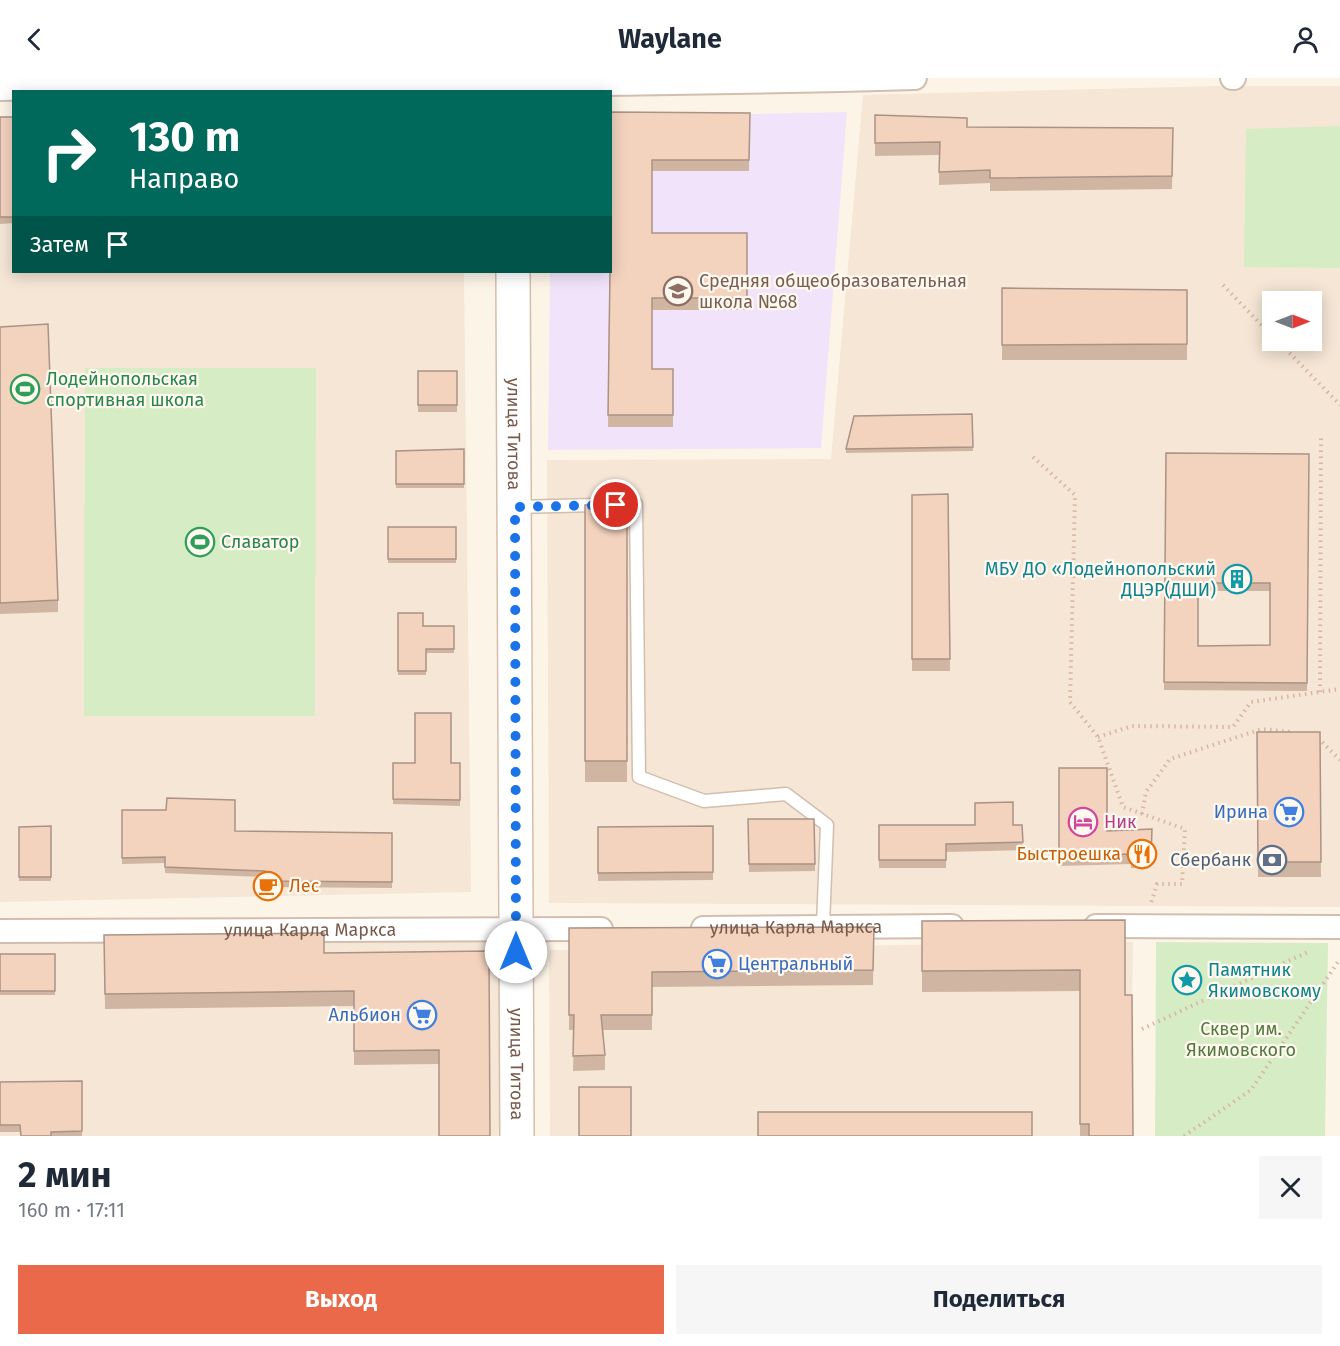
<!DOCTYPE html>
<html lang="ru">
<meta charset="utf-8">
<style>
:root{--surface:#fff;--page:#f6f6f7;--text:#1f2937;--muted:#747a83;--accent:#ea694a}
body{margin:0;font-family:"Fira Sans",sans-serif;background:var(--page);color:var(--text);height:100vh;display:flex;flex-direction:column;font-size:22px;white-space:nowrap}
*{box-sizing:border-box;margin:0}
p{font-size:20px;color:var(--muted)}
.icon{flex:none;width:33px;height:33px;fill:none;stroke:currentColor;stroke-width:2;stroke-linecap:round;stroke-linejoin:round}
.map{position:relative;height:1058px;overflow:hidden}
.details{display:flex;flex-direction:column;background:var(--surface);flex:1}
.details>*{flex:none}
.banner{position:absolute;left:12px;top:12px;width:600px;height:183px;border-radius:0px;box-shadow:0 3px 15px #0003;background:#00695c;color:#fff;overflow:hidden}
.needle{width:39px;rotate:90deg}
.buttons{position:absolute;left:1262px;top:213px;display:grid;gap:12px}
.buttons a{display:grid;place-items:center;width:60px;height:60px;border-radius:0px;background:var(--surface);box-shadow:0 3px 15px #0003;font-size:30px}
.pin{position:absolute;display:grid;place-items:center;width:51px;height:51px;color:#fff;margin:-26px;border:3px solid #fff;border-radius:50%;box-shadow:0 2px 6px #0007}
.me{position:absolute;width:66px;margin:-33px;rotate:0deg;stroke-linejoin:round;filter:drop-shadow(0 0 4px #0008)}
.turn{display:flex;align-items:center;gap:21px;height:126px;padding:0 18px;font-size:27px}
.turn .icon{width:78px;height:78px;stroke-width:2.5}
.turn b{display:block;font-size:42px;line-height:51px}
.then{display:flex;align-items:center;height:57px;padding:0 18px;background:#0003;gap:12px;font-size:22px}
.round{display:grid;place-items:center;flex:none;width:63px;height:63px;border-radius:0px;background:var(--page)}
.summary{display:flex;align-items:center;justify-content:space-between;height:102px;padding:0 18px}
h1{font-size:36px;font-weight:700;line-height:45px}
.button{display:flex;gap:12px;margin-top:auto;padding:12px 18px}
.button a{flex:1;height:69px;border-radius:0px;background:var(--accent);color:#fff;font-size:24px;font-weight:700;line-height:69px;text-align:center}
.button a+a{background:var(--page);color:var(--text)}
header{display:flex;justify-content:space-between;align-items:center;height:78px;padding:0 18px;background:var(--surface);font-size:27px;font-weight:700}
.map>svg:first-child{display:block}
.residential{fill:#f5e6d6;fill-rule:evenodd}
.education{fill:#f1e4fa}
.green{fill:#d6ecc5}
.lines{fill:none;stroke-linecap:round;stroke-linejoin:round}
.lane-casing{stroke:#d2beaf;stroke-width:15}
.street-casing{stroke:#d2beaf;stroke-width:26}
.secondary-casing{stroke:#d5bdac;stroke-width:36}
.path{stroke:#d9b5a1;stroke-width:4;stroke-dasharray:1.5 4.5;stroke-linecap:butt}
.lane{stroke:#fff;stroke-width:12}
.street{stroke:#fff;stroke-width:22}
.secondary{stroke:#fff;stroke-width:33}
.wall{fill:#d1b5a3;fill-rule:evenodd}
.building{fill:#f3d2be;stroke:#aa9385;stroke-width:1.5;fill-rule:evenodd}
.route{stroke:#1a73e8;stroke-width:10;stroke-dasharray:0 18}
.labels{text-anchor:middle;stroke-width:4.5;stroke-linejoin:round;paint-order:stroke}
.education-label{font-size:18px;fill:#785e54;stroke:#fff8ef;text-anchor:start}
.leisure-label{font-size:18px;fill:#27864d;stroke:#fff8ef;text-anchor:start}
.street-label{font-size:18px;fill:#78594a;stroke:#fff8ef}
.culture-label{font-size:18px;fill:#0d838f;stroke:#fff8ef;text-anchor:end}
.shop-label{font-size:18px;fill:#366cbe;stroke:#fff8ef;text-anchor:end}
.hotel-label{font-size:18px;fill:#b23c85;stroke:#fff8ef;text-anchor:start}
.food-label{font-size:18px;fill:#c56008;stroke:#fff8ef;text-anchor:end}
.service-label{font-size:18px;fill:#4e5e75;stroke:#fff8ef;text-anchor:end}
.park-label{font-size:18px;fill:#52793f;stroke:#fff8ef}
</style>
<header><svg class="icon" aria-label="back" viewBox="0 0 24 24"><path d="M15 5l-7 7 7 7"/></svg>Waylane<svg class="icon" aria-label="person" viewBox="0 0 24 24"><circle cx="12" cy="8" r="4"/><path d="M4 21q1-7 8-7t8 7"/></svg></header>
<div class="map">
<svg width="1340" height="1058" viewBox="0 0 1340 1058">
<rect width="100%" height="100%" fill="#fdf4e8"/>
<g class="residential">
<path d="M1217 8H1340V829L549 825 547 382 831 381 863 17ZM1272 224H1311V262H1272Z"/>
<polygon points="13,43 14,194 464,194 471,814 0,824 0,44"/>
<rect x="0" y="863" width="504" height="195"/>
<polygon points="1133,864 1130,1058 550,1058 549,872"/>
</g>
<polygon class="education" points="847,34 821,370 548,372 550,194 610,194 611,39"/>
<g class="green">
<polygon points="1340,48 1340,190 1244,189 1246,51"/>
<polygon points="85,290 316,290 315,638 84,638"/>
<polygon points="1156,864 1328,865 1325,1058 1155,1058"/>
</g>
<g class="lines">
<g class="lane-casing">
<polyline id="lane" points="515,429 636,426 639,699 704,723 786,716 827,747 823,848"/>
</g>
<g class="street-casing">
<g id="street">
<polyline points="1232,0 1234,0"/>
<path d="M0 11C305 6 610 9 915 0"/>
<polyline points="1096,848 1340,849"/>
<path id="s1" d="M703 850 952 848"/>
<path id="s2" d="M0 853 601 851"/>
</g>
</g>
<g class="secondary-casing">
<g id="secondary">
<polyline points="514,14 515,0"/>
<path id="s3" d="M513 194 517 1058"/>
</g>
</g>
<g class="path">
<polyline points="1223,207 1272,258"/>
<polyline points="1277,262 1340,327"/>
<polyline points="1033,379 1075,417 1070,624 1098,659 1123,729 1185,751 1182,806 1157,806 1151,825"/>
<polyline points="1320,614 1321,358"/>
<polyline points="1098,659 1132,648 1233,649 1251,624 1340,611"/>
<polyline points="1318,660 1340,682"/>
<polyline points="1142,736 1146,714 1170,681 1262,651 1290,654"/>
<polyline points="1142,951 1310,873"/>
<polyline points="1184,1058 1251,1012 1340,881"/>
</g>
<use href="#lane" class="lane"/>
<use href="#street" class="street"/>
<use href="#secondary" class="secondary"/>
</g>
<g class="wall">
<polygon points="750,35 749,93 652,93 652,155 747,155 747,232 652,232 652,291 673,291 673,349 608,349 610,100"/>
<polygon points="875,37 967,49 1173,63 1172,111 990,113 990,105 939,107 939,77 875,78"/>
<polygon points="0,39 14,39 14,145 0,146"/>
<polygon points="1002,210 1187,212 1187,282 1002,282"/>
<polygon points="0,249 58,522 58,534 0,536"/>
<rect x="418" y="293" width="39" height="41"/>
<polygon points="972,336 973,373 846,375 846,371"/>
<polygon points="464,371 464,410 396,410 396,373"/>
<path d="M1166 375 1309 376 1307 613 1164 612ZM1198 513H1270V567L1198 568Z"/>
<polygon points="948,416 950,593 912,593 912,417"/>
<polygon points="627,426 627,704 585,704 585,427"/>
<rect x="388" y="449" width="68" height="36"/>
<polygon points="398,535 423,548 454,548 454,575 426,575 426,597 398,597"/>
<polygon points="1257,654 1320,654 1321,799 1258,799"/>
<polygon points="393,685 460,685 460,728 393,726"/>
<polygon points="1059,690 1107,753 1152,751 1151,789 1131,790 1131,786 1059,788"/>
<polygon points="122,732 235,753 392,755 392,810 265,809 265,799 165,795 165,785 122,786"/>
<polygon points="748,741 814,741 815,793 749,794"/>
<polygon points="879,747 1022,747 1023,772 946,774 946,790 879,790"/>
<polygon points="51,748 51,803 19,803 19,749"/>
<polygon points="713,748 713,802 598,803 598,749"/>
<polygon points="1125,842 1125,917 1133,1058 1080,1058 1080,913 922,914 922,843"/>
<polygon points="874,849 873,907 652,909 652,952 603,952 605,977 605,992 573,993 574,952 569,952 569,850"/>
<polygon points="104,857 324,875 489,873 439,986 354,987 354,928 105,931"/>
<rect x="0" y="876" width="55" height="41"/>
<polygon points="82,1003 82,1058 21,1058 20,1054 0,1054 0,1004"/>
</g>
<g class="building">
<polygon points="611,34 750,35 749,82 652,82 652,155 747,155 747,220 652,220 652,291 673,291 673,337 608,337 610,194"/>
<polygon points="875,37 967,40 967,49 1173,50 1172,98 990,100 990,92 939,94 940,64 875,65"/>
<rect x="0" y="39" width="14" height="100"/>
<polygon points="1002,210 1187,212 1187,266 1002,267"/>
<polygon points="48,246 58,522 0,525 0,249"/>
<rect x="418" y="293" width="39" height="34"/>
<polygon points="972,336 973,369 846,371 854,338"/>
<polygon points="464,371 464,406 396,406 396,373"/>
<path d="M1166 375 1309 376 1307 605 1164 604ZM1198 505H1270V567L1198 568Z"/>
<polygon points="948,416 950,581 912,581 912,417"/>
<polygon points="627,426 627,683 585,683 585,427"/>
<rect x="388" y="449" width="68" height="32"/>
<polygon points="398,535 423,535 423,548 454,548 454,571 426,571 426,593 398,593"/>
<polygon points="415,635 451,635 451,685 460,685 460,722 393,721 393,685 415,685"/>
<polygon points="1257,654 1320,654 1321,784 1258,784"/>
<polygon points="1059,690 1107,690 1107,753 1152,751 1151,779 1131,779 1131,776 1059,778"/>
<polygon points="167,720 235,722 235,753 392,755 392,804 265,803 265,793 165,789 165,779 122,780 122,732 166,732"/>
<polygon points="1013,724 1013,747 1022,747 1023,764 946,766 946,782 879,782 879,747 975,747 975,725"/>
<polygon points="748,741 814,741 815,786 749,786"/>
<polygon points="51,748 51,799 19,799 19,749"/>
<polygon points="713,748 713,794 598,795 598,749"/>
<polygon points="1125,842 1125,917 1132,917 1133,1058 1089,1058 1089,1046 1080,1046 1080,892 922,893 922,843"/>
<polygon points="874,849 873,892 652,894 652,937 601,937 605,977 573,978 574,937 569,937 569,850"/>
<polygon points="324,855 324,875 489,873 490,1058 439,1058 439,972 354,973 354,913 105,916 104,857"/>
<rect x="0" y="876" width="55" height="37"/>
<polygon points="82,1003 82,1053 51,1054 51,1058 21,1058 20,1047 0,1047 0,1004"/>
<rect x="579" y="1009" width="52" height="49"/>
<rect x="758" y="1034" width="274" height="24"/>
</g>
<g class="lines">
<polyline class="route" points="516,874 515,429 616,427"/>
</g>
<defs>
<g id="school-ring" transform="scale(1.5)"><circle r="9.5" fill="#fff8ef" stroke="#8d6e63" stroke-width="1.5"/><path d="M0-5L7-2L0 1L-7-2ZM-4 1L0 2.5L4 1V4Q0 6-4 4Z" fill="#8d6e63"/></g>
<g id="stadium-ring" transform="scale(1.5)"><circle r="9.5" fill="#fff8ef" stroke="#2e9e5b" stroke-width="1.5"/><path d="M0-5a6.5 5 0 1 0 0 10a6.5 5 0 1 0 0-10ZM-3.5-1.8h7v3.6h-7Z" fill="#2e9e5b"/></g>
<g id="building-ring" transform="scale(1.5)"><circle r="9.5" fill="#fff8ef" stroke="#0f9aa8" stroke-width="1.5"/><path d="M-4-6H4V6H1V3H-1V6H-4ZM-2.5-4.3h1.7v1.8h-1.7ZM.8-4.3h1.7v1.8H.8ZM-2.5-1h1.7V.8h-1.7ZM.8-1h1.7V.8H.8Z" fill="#0f9aa8"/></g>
<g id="supermarket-ring" transform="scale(1.5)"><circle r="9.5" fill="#fff8ef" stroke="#3f7fe0" stroke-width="1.5"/><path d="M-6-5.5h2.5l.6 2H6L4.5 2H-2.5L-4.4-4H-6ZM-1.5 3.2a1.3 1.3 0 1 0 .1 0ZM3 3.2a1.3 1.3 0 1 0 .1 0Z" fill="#3f7fe0"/></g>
<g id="hotel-ring" transform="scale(1.5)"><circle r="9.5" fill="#fff8ef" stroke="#d1479c" stroke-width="1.5"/><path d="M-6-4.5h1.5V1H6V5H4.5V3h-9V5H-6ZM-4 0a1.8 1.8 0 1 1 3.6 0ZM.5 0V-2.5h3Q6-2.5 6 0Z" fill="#d1479c"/></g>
<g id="restaurant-ring" transform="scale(1.5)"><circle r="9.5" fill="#fff8ef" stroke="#e8710a" stroke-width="1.5"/><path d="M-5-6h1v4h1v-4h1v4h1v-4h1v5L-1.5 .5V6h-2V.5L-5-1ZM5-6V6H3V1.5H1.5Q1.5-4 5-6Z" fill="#e8710a"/></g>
<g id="bank-ring" transform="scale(1.5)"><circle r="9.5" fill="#fff8ef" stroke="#5c6f8a" stroke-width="1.5"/><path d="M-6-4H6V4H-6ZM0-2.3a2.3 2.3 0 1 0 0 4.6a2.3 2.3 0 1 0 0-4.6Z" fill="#5c6f8a"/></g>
<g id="cafe-ring" transform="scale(1.5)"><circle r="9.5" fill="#fff8ef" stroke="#e8710a" stroke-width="1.5"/><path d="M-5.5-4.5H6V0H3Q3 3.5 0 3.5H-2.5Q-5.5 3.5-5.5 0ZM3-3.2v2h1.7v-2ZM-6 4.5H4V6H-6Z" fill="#e8710a"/></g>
<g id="sight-ring" transform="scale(1.5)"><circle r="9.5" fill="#fff8ef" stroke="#0f9aa8" stroke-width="1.5"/><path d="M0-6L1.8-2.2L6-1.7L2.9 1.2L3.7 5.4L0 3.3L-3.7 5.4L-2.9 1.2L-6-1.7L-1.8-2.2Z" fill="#0f9aa8"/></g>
</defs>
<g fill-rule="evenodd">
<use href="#school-ring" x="678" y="213"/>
<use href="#stadium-ring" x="25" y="311"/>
<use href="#stadium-ring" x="200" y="464"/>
<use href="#building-ring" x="1237" y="501"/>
<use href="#supermarket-ring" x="1289" y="734"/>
<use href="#hotel-ring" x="1083" y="744"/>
<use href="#restaurant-ring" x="1142" y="776"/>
<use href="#bank-ring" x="1272" y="782"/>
<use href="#cafe-ring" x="268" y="808"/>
<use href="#supermarket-ring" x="717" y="886"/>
<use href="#sight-ring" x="1187" y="902"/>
<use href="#supermarket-ring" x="422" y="937"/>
</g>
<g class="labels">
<g class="education-label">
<text x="699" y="209">Средняя общеобразовательная<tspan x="699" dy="21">школа №68</tspan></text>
</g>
<g class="leisure-label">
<text x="46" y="307">Лодейнопольская<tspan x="46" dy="21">спортивная школа</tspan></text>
<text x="221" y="470">Славатор</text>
</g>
<g class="street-label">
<text dy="6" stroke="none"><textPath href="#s3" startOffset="162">улица Титова</textPath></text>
<text dy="6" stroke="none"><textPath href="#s1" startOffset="93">улица Карла Маркса</textPath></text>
<text dy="6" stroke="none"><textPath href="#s2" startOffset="310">улица Карла Маркса</textPath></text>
<text dy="6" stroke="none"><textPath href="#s3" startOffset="792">улица Титова</textPath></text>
</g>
<g class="culture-label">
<text x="1216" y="497">МБУ ДО «Лодейнопольский<tspan x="1216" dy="21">ДЦЭР(ДШИ)</tspan></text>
<text x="1208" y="898" text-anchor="start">Памятник<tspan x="1208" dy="21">Якимовскому</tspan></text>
</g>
<g class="shop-label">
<text x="1268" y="740">Ирина</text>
<text x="738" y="892" text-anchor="start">Центральный</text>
<text x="401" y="943">Альбион</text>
</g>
<g class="hotel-label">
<text x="1104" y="750">Ник</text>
</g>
<g class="food-label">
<text x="1121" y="782">Быстроeшка</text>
<text x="289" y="814" text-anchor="start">Лес</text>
</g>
<g class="service-label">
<text x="1251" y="788">Сбербанк</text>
</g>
<g class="park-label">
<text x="1241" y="957">Сквер им.<tspan x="1241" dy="21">Якимовского</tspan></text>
</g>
</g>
</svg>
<div class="buttons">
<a><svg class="needle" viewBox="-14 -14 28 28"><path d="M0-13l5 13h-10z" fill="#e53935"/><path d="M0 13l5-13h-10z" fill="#747a83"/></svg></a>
</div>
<div class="pin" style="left:616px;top:427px;background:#d93025"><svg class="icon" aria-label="arrive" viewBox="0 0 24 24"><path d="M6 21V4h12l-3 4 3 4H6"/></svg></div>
<svg class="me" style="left:516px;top:874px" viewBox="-20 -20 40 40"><circle r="19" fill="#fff"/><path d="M0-13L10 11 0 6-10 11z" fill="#1a73e8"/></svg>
<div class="banner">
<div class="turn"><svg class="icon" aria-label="right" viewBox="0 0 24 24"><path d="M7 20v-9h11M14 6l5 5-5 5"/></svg><div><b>130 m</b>Направо</div></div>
<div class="then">Затем<svg class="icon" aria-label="arrive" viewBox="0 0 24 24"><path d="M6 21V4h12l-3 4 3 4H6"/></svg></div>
</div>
</div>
<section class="details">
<div class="summary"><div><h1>2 мин</h1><p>160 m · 17:11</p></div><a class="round"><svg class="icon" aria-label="close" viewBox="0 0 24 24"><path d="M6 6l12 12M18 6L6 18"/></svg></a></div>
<div class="button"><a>Выход</a><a>Поделиться</a></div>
</section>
